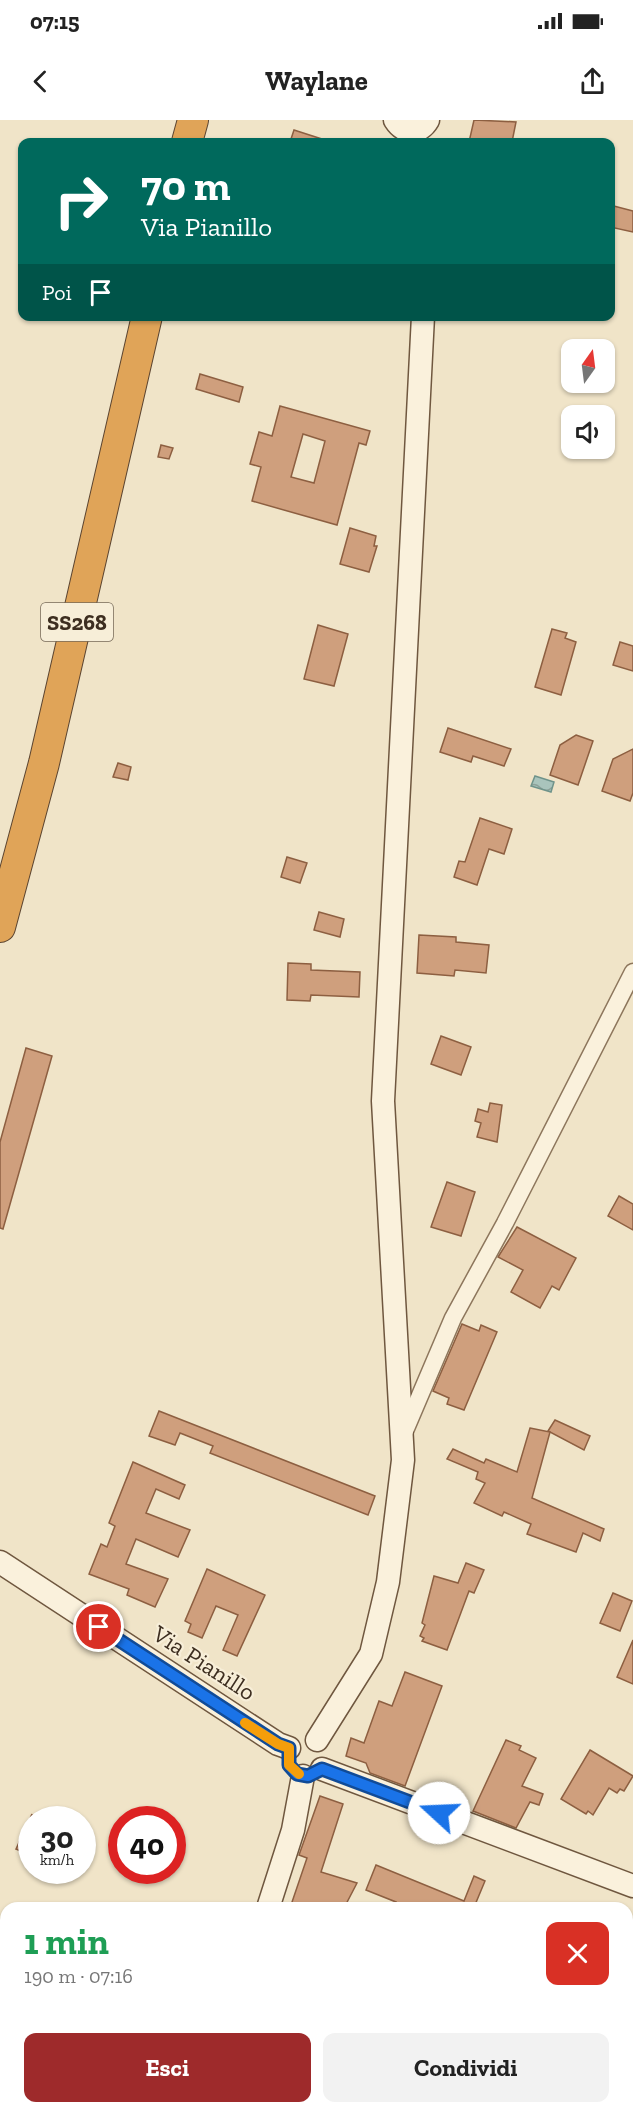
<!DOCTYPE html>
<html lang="it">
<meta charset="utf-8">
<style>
:root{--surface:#fff;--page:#f2f2f2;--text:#222;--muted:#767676;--accent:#9e2a2b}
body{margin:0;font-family:"Zilla Slab",serif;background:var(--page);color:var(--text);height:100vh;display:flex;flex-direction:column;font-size:22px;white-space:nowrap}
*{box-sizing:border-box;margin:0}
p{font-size:20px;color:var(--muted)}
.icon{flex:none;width:33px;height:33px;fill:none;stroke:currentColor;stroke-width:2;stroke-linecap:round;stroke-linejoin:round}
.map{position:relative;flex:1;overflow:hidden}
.side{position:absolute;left:0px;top:1782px;width:633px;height:212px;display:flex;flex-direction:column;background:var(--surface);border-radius:18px 18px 0 0;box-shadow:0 2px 4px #0004}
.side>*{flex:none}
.guide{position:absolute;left:18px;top:18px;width:597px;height:183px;border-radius:12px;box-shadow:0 2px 4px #0004;background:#00695c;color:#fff;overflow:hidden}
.needle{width:39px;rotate:14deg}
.tools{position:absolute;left:561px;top:219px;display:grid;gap:12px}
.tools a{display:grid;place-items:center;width:54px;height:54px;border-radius:12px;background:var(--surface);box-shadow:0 2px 4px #0004;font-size:30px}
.speed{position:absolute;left:18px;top:1686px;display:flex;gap:12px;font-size:30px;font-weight:700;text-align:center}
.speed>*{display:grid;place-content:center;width:78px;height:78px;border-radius:50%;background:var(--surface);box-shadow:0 2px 4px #0004;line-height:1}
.speed small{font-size:15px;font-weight:400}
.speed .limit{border:9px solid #d22;background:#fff;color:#111}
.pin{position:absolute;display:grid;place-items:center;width:51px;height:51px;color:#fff;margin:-26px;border:3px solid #fff;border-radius:50%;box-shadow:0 2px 6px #0007}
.me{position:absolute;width:66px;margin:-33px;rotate:290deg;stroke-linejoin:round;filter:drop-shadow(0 0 4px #0008)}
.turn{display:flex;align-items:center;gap:21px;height:126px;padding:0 24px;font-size:27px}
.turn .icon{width:78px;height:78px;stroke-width:2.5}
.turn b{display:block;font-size:42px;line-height:51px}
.then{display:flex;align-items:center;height:57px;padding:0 24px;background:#0003;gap:12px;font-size:22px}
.round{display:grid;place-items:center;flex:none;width:63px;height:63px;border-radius:12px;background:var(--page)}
.head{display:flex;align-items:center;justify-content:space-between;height:102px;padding:0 24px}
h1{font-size:36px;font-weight:800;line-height:45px;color:#1e9e55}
.button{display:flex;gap:12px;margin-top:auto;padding:12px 24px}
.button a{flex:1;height:69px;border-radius:12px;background:var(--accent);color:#fff;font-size:24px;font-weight:800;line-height:69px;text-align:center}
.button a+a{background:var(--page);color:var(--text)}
.status{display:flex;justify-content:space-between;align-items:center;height:42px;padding:0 30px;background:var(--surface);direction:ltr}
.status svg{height:16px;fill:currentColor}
header{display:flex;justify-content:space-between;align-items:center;height:78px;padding:0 24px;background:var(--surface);font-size:27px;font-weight:800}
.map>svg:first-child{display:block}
.water{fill:url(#water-waves);stroke:#6f938a;stroke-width:1.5}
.building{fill:#cf9f7d;stroke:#8d5f41;stroke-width:1.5;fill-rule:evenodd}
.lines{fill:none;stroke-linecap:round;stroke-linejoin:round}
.street-casing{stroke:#8d765c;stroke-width:19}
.secondary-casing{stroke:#6f573f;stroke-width:25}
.highway-casing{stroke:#5b4430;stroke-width:32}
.street{stroke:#faf1dc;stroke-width:16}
.secondary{stroke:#faf1dc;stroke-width:22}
.highway{stroke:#e0a458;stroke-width:30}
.route-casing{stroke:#114b97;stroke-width:15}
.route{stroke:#1a73e8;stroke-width:10}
.slow{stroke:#f59e0b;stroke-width:10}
.labels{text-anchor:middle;stroke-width:4.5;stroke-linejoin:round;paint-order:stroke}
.shield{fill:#f7eed8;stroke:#756857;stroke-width:1.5}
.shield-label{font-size:22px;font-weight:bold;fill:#3d2e20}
.street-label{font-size:24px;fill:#3d2e20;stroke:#f7eed8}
</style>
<div class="status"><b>07:15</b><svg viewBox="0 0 49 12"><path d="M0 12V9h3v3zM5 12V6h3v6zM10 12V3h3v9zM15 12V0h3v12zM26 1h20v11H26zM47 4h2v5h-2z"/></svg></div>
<header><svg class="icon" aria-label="back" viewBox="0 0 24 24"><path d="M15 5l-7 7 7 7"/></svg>Waylane<svg class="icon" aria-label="share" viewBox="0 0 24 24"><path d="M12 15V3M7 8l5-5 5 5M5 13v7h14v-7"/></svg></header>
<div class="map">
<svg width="633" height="1993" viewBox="0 0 633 1993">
<defs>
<pattern id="water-waves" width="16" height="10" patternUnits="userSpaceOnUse" patternTransform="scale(1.5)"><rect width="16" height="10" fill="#a9c4bc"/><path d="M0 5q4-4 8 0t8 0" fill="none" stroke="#8ba098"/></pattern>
</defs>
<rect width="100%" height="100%" fill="#f0e4c8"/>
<polygon class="water" points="535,656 554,662 551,672 531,666"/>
<g class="building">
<polygon points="474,0 516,2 512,22 469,22"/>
<polygon points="294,10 325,20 324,22 290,22"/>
<polygon points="610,85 633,91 633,112 610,107"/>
<polygon points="200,254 243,267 239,282 196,269"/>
<path d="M280 286 370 311 366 325 359 323 337 405 252 381 261 347 250 344 259 312 272 316ZM303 314 325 321 314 363 291 357Z"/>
<polygon points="161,325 173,328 169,339 158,337"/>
<polygon points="350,408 376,416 374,426 377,426 369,452 340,444"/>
<polygon points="318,505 348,514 334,566 304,559"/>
<polygon points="552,509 567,513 565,518 576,522 561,575 535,567"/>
<polygon points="620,522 633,526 633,551 613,545"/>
<polygon points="448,608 511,629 504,646 473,636 471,642 440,632"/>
<polygon points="576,615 593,621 578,665 550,655 560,625"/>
<polygon points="633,629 633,673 630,681 602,671 613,639"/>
<polygon points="118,643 131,647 128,660 113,657"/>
<polygon points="480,698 512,709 504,734 489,729 477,765 454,757 459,741 465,742"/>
<polygon points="287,737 307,743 300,763 281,757"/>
<polygon points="319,792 344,799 340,817 314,810"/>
<polygon points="419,815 456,817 456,822 489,825 486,853 455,850 454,856 417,853"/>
<polygon points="288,843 311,844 311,850 360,852 359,877 311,875 310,881 287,880"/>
<polygon points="441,916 471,927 461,955 431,944"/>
<polygon points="26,928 52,936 3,1109 0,1108 0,1022"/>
<polygon points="490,983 502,985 497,1022 477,1017 481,1003 475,1001 478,989 488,992"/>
<polygon points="447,1062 475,1072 461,1116 431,1107"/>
<polygon points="619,1076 633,1084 633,1110 608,1096"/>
<polygon points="517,1107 576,1138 559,1170 552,1166 540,1188 511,1172 523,1150 498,1137"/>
<polygon points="462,1204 479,1211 481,1205 497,1212 464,1290 447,1284 449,1278 433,1271"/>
<polygon points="159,1291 375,1376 368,1395 210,1333 213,1326 180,1313 175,1325 149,1316"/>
<polygon points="555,1300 590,1316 584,1330 548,1311"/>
<polygon points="530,1308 550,1312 532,1378 604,1409 600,1421 583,1413 576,1432 527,1414 531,1404 504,1392 502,1396 474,1383 485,1363 476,1359 478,1352 447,1339 453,1329 484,1343 486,1339 517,1352"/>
<polygon points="133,1342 185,1365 179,1379 156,1369 146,1393 190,1410 178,1437 136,1419 126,1444 168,1459 155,1487 127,1475 129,1469 89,1454 101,1424 107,1427 115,1406 109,1403"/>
<polygon points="466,1443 484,1450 474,1473 469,1471 447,1530 422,1521 424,1518 420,1516 425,1505 422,1503 434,1456 458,1463"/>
<polygon points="207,1449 265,1475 237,1536 223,1530 238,1495 216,1486 202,1518 188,1512 191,1504 185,1501"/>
<polygon points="613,1473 632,1481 620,1511 600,1503"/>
<polygon points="633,1520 633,1564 617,1557"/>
<polygon points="405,1552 442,1566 405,1666 370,1653 366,1643 346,1636 351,1618 364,1623 379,1581 392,1586"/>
<polygon points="506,1620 521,1626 519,1630 536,1638 522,1666 543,1674 539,1685 530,1682 516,1708 473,1691"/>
<polygon points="590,1630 633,1656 624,1671 620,1669 617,1673 609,1668 593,1695 588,1691 586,1694 561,1679"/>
<polygon points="320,1676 343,1684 321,1752 357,1763 344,1788 290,1788 307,1738 299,1735"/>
<polygon points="32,1694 32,1721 26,1733 16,1729"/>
<polygon points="376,1745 464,1781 474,1756 485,1761 475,1785 481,1788 393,1788 396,1782 366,1770"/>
</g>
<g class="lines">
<g class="street-casing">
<polyline id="street" points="404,1313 453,1198 505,1103 633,852"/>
</g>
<g class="secondary-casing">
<g id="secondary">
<path d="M395 0C404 14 420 14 428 0"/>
<polyline points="0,1442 278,1624 289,1628"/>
<polyline points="317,1620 371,1534 388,1462 403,1340 383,981 423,196"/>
<polyline points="322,1649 633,1766"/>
<polyline points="268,1788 293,1710 303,1656"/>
<polyline points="192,1993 195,1988"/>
</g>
</g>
<g class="highway-casing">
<g id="highway">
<polyline points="187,22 193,0"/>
<polyline points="0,807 44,643 147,196"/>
</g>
</g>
<use href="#street" class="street"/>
<use href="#secondary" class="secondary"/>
<use href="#highway" class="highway"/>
</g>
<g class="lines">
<g class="route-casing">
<polyline id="route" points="99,1507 278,1624 289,1628 289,1645 297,1654 308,1656 322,1649 439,1693"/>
</g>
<use href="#route" class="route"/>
<polyline class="slow" points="245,1603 278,1624 289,1628 289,1645 299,1654"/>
</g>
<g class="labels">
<rect class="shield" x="41" y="483" width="72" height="38" rx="4.5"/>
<g class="shield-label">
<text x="77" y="510">SS268</text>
</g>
<g class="street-label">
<text transform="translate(204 1543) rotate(33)" y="8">Via Pianillo</text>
</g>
</g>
</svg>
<div class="tools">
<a><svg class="needle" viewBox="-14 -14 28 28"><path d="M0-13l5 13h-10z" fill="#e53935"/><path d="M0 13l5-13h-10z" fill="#767676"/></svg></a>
<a><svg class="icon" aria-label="sound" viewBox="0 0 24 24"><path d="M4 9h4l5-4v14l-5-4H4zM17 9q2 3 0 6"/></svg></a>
</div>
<div class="speed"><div>30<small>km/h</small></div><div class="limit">40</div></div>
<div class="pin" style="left:99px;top:1507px;background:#d93025"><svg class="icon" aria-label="arrive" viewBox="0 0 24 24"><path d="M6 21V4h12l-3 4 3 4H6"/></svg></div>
<svg class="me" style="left:439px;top:1693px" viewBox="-20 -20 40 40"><circle r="19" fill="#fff"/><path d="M0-13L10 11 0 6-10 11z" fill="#1a73e8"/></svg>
<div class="guide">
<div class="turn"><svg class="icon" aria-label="right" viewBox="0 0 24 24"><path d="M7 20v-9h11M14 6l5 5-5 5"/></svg><div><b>70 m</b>Via Pianillo</div></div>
<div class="then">Poi<svg class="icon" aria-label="arrive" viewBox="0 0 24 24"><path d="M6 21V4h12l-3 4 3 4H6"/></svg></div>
</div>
<section class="side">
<div class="head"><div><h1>1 min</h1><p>190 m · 07:16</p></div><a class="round" style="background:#d93025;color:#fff"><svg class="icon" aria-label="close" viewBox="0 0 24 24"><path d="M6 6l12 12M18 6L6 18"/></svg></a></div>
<div class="button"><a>Esci</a><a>Condividi</a></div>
</section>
</div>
